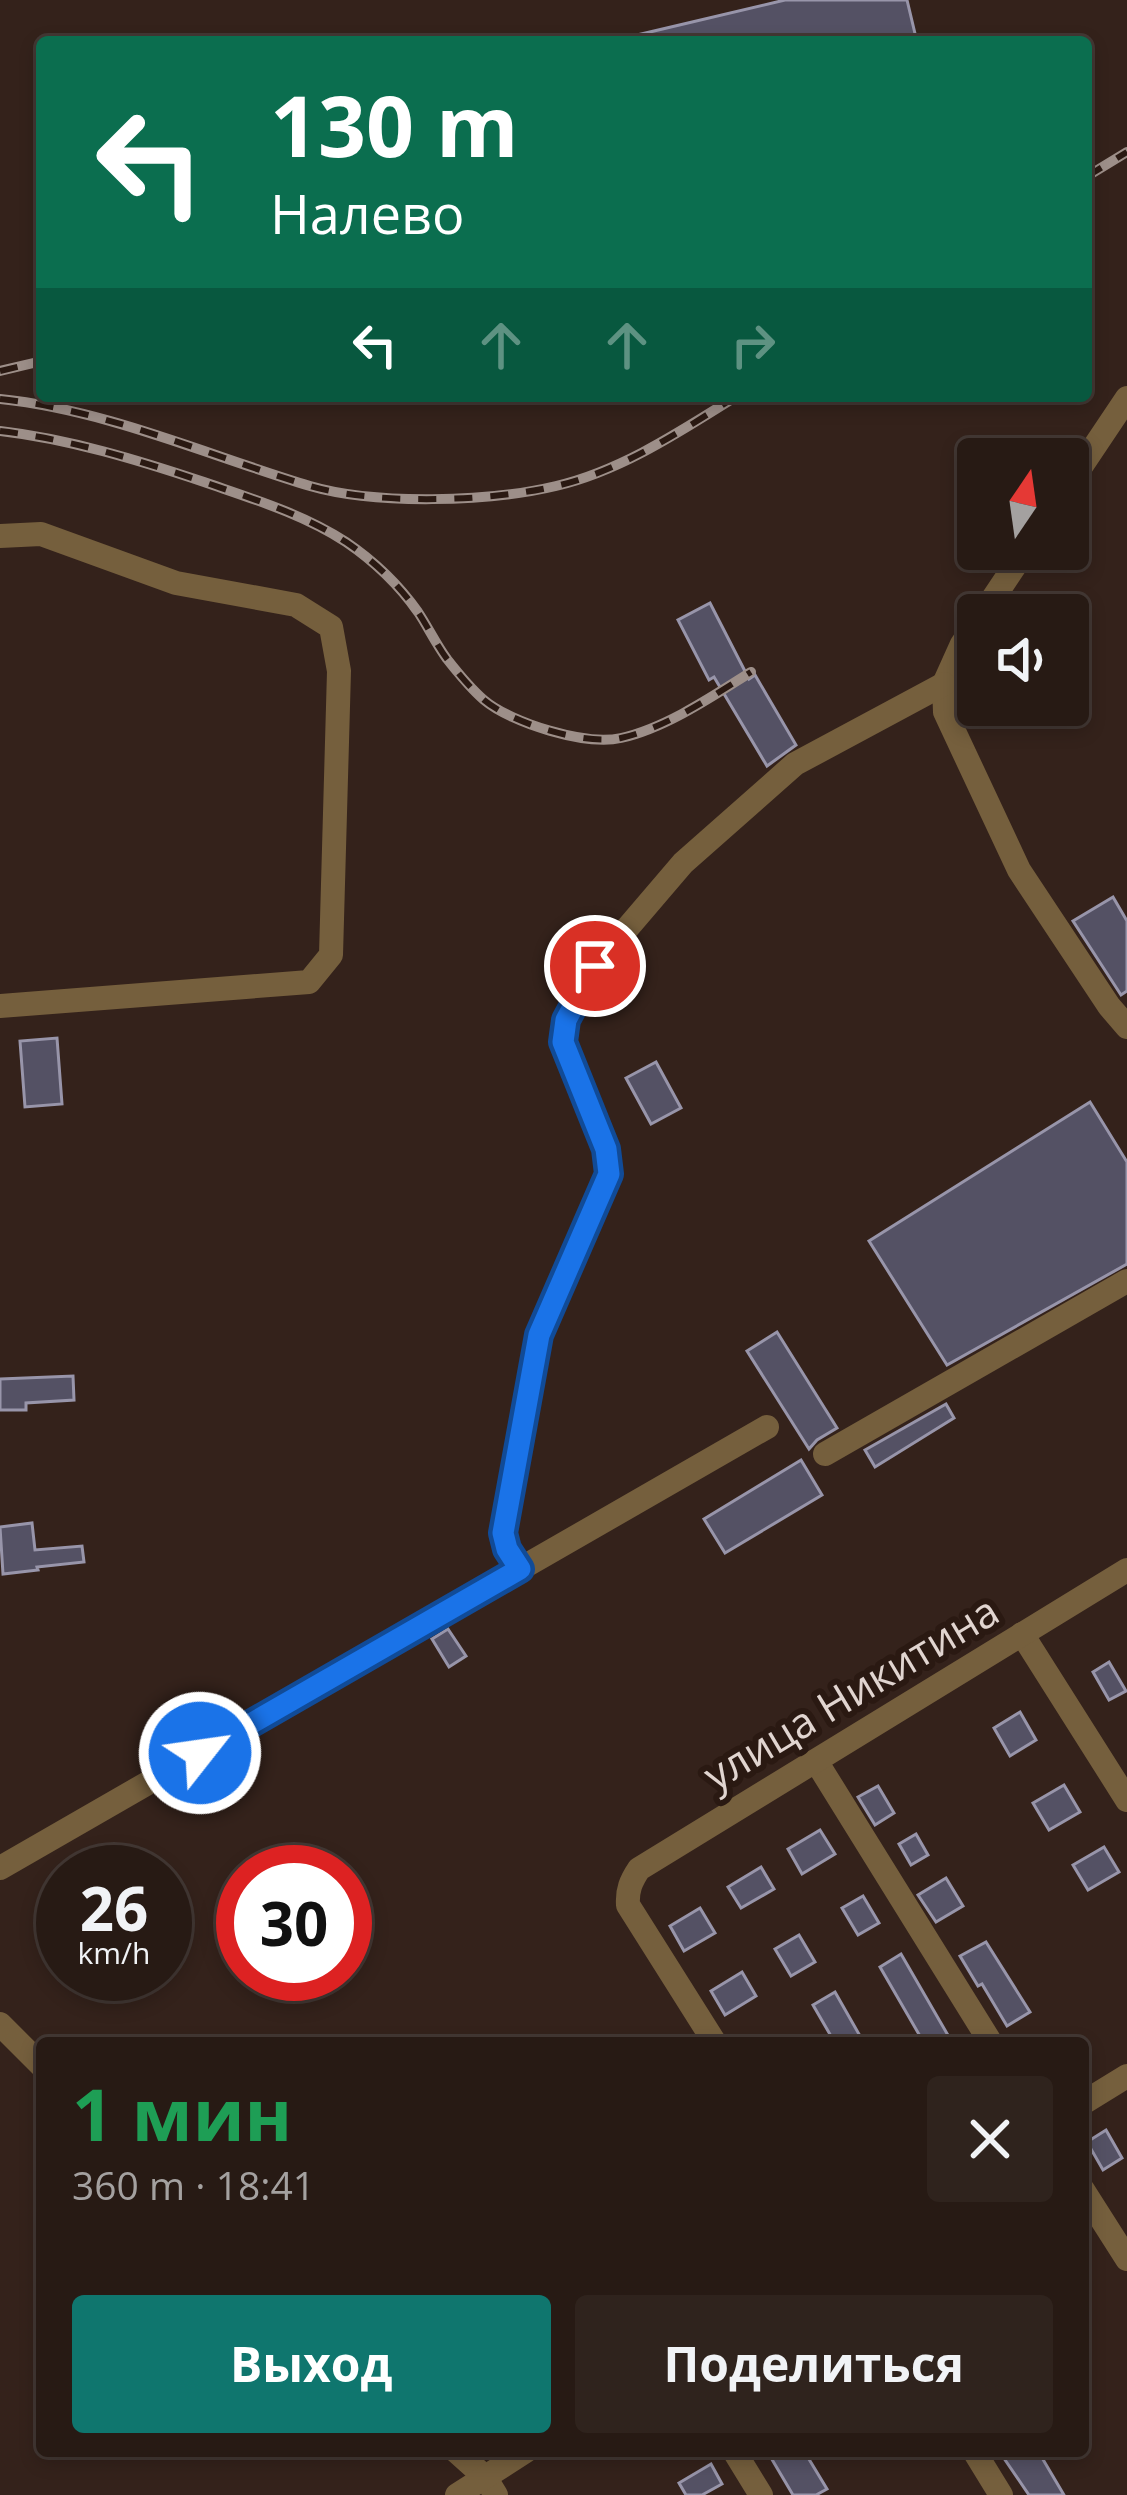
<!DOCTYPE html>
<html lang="ru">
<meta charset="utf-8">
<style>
:root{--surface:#271a14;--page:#2f231d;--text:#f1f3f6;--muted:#a4a1a0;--line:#433834;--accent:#0f766e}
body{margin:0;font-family:"Open Sans",sans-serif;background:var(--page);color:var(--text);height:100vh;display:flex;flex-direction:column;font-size:45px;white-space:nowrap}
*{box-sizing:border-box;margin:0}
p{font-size:39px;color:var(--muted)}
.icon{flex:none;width:66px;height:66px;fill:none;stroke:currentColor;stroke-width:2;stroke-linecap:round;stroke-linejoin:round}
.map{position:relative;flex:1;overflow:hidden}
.drawer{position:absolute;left:36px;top:2037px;width:1053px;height:420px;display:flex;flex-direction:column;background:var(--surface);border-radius:12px;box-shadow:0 6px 18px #0003,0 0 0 3px var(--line)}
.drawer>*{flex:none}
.guide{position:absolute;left:36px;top:36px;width:1056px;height:366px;border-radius:12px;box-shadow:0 6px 18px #0003,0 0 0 3px var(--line);background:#0b6e4f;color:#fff;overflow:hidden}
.needle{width:78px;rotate:13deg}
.buttons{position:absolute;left:957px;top:438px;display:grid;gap:24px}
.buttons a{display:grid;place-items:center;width:132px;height:132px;border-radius:12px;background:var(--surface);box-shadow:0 6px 18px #0003,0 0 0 3px var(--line);font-size:60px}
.speed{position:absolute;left:36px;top:1845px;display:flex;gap:24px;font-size:60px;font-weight:700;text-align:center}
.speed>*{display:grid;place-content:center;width:156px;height:156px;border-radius:50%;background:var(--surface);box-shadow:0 6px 18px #0003,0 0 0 3px var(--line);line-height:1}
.speed small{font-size:30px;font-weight:400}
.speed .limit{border:18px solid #d22;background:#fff;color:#111}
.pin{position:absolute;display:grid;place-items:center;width:102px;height:102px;color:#fff;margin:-51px;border:6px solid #fff;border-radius:50%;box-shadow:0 3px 12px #0007}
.me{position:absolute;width:132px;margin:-66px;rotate:60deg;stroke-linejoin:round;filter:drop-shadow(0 0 9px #0008)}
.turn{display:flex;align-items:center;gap:42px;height:252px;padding:0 36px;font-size:54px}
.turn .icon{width:156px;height:156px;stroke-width:2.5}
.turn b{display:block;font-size:84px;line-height:102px}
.lanes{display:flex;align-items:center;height:114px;padding:0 36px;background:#0003;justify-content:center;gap:60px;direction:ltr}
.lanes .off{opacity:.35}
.round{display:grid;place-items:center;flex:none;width:126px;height:126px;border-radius:12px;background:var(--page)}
.overview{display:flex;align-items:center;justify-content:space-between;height:204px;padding:0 36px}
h1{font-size:72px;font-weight:700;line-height:90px;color:#1e9e55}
.button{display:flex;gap:24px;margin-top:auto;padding:24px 36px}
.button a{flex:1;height:138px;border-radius:12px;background:var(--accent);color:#fff;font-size:48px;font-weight:700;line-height:138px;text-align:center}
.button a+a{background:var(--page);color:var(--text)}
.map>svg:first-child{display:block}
.building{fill:#545164;stroke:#9895aa;stroke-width:3}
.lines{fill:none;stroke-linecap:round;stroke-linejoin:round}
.minor{stroke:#755f3d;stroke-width:24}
.rail-casing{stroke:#9d8f89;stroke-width:10}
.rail{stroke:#2a1912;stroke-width:6;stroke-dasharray:18;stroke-linecap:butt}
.route-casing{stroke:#114b97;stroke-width:30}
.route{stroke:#1a73e8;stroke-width:21}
.labels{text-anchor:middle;stroke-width:12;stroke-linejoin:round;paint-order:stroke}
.street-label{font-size:42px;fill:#e1d5d0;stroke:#2a1912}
</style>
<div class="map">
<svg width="1127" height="2495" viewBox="0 0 1127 2495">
<rect width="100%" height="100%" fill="#34221b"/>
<g class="building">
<polygon points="785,0 907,0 917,42 634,42 633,36"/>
<polygon points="710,603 749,679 755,675 796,745 767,766 714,677 709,680 678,620"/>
<polygon points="1113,897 1127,921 1127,991 1121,995 1073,921"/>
<polygon points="57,1038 62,1104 25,1107 20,1041"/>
<polygon points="656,1062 681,1108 651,1124 626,1078"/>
<polygon points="1090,1102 1127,1162 1127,1264 947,1365 869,1241"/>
<polygon points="777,1332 837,1428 817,1440 809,1449 747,1351"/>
<polygon points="73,1376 74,1400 26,1403 26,1410 0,1410 0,1379"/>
<polygon points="946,1404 954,1418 875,1467 865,1450"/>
<polygon points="801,1460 822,1495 725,1553 704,1519"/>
<polygon points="32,1523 35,1550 82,1546 84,1562 37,1567 38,1570 3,1574 0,1527"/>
<polygon points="448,1629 466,1656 449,1667 432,1639"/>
<polygon points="1109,1662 1126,1691 1109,1700 1093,1672"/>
<polygon points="1020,1712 1036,1740 1010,1756 994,1728"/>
<polygon points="1064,1785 1080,1812 1049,1830 1033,1803"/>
<polygon points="878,1786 894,1813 875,1825 858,1797"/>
<polygon points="820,1830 835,1854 802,1874 788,1849"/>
<polygon points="916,1834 928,1855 911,1865 899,1844"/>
<polygon points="1104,1847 1119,1872 1088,1890 1073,1865"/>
<polygon points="761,1867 774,1889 741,1908 728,1887"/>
<polygon points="946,1878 963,1906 936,1922 918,1895"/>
<polygon points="863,1896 879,1923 858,1935 842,1908"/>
<polygon points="700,1908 715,1933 684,1951 670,1926"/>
<polygon points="799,1935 815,1962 791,1976 775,1949"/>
<polygon points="986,1942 1030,2012 1007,2026 982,1984 978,1986 960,1956"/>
<polygon points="901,1954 949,2037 938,2043 924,2043 880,1967"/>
<polygon points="742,1972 756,1996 725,2015 711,1991"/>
<polygon points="835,1992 864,2043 835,2043 813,2005"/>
<polygon points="1106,2130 1122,2158 1103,2170 1087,2142"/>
<polygon points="767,2451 804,2451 827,2489 816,2495 793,2495"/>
<polygon points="999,2451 1038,2451 1064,2495 1029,2495"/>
<polygon points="711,2464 722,2484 702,2495 686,2495 679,2483"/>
</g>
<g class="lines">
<g class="minor">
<polyline points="1068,486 1127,398"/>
<polyline points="0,536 41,534 176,583 296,605 331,627 339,671 331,955 309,982 0,1006"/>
<polyline points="982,615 1026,549"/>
<polyline points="978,621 962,644 944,684 945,712 1019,870 1109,1006 1127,1027"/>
<polyline points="825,1454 1127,1281"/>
<polyline points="521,1569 507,1549 503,1533 539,1335 609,1175 606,1149 563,1042 566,1020 595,966 683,863 795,764 944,684"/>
<polyline points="1022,1634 1127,1800"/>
<polyline points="816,1761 991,2043"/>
<polyline points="0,1868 767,1427"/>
<polyline points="0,2024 42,2066"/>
<path d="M715 2043 628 1905C627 1890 631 1881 639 1869L1127 1570"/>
<polyline points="1083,2103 1127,2076"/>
<polyline points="1083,2190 1127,2259"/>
<polyline points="456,2451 485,2477 496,2495"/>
<polyline points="734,2451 761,2495"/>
<polyline points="974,2451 1001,2495"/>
<polyline points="457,2495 526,2451"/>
</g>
<g class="rail-casing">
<g id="rail">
<polyline points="1086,177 1127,152"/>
<polyline points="0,371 42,361"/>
<path d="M0 399C107 410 207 455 310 486 375 505 489 502 556 486 621 471 681 431 737 396"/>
<path d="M0 431C69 439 138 460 204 482 253 499 303 514 346 542 374 561 399 585 418 612 428 627 436 644 447 659 458 673 470 688 484 700 511 723 586 746 621 738 666 728 713 696 751 672"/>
</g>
</g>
<use href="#rail" class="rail"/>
</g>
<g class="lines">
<g class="route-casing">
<polyline id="route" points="200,1753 520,1569 507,1549 503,1533 539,1335 609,1174 606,1149 563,1042 566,1020 595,966"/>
</g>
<use href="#route" class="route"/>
</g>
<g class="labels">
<g class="street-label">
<text transform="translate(851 1693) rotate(-31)" y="15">улица Никитина</text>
</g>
</g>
</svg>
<div class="buttons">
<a><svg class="needle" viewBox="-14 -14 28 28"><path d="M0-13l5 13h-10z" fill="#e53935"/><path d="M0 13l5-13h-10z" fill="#a4a1a0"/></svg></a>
<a><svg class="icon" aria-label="sound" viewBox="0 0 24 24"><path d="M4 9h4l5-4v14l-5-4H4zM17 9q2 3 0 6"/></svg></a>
</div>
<div class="speed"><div>26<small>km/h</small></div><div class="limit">30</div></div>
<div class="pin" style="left:595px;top:966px;background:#d93025"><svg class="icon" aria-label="arrive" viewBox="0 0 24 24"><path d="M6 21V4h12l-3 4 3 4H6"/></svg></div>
<svg class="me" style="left:200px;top:1753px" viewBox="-20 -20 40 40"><circle r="17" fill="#1a73e8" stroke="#fff" stroke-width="3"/><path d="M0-11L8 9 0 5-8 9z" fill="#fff"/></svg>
<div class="guide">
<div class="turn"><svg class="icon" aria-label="left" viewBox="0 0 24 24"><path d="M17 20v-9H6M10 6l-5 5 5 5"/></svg><div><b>130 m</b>Налево</div></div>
<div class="lanes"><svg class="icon" aria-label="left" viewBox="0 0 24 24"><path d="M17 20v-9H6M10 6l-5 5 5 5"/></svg><svg class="icon off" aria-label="ahead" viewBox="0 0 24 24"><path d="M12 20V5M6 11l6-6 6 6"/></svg><svg class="icon off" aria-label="ahead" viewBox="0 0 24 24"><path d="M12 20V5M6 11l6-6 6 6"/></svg><svg class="icon off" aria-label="right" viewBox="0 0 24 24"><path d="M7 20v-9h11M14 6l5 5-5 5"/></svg></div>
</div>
<section class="drawer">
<div class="overview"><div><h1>1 мин</h1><p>360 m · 18:41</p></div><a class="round"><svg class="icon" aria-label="close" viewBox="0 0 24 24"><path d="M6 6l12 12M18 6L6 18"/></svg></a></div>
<div class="button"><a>Выход</a><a>Поделиться</a></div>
</section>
</div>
